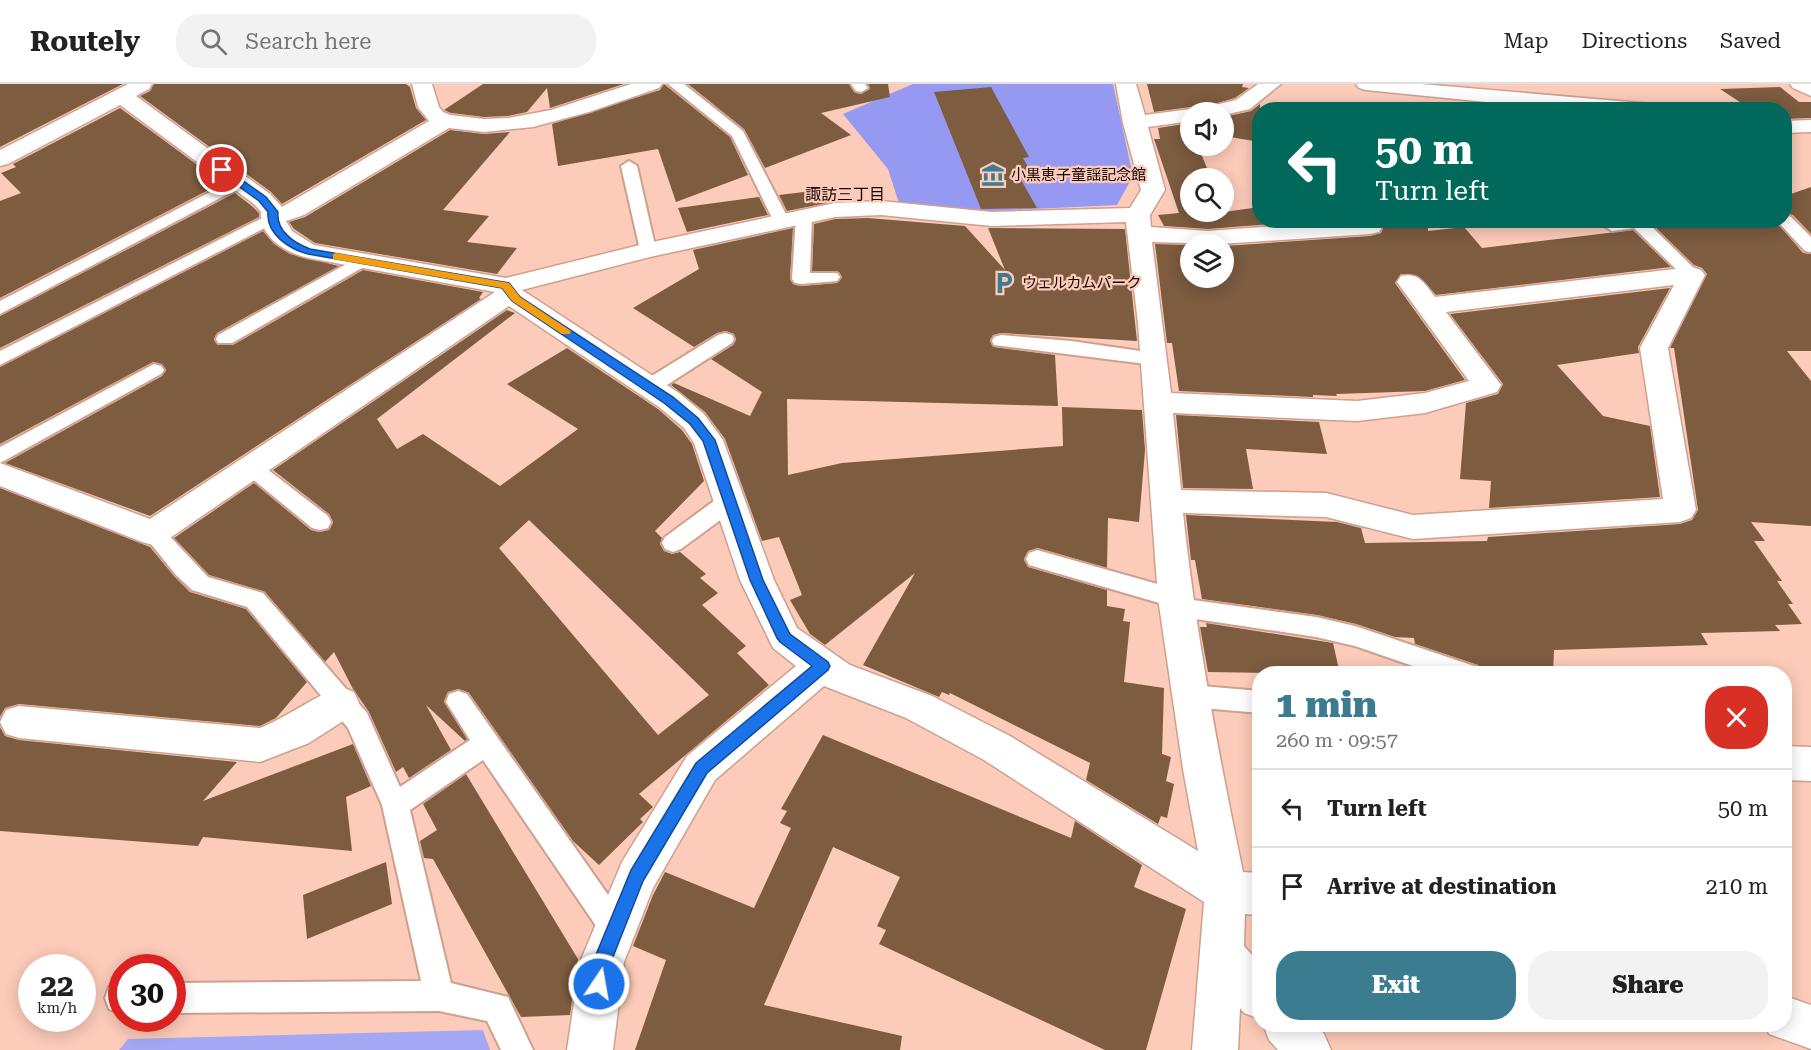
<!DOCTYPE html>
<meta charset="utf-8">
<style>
:root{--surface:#fff;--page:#f2f2f2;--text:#222;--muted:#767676;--line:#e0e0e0;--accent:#3c7c90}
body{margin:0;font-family:"Roboto Serif","Noto Sans JP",serif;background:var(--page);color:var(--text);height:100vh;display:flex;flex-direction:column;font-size:22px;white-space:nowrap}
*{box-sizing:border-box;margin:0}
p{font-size:20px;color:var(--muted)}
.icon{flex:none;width:33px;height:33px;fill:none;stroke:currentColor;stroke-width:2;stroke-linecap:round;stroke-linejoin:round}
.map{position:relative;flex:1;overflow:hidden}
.drawer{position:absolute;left:1252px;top:582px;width:540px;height:366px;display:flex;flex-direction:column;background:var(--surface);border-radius:24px;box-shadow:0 3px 15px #0003}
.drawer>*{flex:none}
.hud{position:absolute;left:1252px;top:18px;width:540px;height:126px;border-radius:24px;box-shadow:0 3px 15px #0003;background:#00695c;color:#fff;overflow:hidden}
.controls{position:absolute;left:1180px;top:18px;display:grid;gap:12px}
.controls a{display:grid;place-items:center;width:54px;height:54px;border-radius:50%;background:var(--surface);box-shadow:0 3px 15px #0003;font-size:30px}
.speed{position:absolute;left:18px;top:870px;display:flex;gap:12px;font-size:30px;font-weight:700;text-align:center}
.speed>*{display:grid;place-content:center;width:78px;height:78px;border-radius:50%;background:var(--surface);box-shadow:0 3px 15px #0003;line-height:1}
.speed small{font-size:15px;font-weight:400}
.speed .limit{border:9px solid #d22;background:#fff;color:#111}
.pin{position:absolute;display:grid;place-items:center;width:51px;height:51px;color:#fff;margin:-26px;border:3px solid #fff;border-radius:50%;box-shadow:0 2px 6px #0007}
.me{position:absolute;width:66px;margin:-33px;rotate:12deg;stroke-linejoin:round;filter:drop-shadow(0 0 4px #0008)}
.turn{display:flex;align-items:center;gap:21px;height:126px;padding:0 24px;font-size:27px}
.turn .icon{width:78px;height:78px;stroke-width:2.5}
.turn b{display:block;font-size:42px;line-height:51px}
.round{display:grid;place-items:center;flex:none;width:63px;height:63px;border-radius:24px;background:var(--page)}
.overview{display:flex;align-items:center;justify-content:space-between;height:102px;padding:0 24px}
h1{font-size:36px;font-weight:800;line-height:45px;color:var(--accent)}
.cta{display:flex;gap:12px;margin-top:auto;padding:12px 24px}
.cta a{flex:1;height:69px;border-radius:24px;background:var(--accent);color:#fff;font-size:24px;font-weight:800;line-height:69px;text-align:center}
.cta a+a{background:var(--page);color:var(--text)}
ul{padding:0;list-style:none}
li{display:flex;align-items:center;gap:18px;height:78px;padding:0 24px;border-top:2px solid var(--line)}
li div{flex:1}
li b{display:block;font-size:22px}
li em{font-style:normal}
header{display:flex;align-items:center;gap:36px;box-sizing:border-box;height:84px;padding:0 30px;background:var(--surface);border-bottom:2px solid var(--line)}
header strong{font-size:28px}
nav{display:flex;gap:33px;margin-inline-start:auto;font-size:21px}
.search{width:420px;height:54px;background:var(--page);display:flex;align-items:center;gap:15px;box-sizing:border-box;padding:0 21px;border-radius:24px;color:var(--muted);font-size:22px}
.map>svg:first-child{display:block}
.green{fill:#a4a7f4}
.forest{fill:#9699f1}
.building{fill:#7d5c40;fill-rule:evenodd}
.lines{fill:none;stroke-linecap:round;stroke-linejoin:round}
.service-casing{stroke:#cea08f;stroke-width:4}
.minor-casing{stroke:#cea08f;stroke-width:3}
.service{fill:#fff;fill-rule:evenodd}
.minor{fill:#fff;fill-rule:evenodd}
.route{fill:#1a73e8;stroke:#114b97;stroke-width:1.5}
.slow{fill:#f59e0b}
.labels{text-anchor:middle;stroke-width:4.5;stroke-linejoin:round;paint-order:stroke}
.far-poi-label{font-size:15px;fill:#170804;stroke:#fccbb9;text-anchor:start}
.far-neighbourhood-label{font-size:16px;fill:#170804;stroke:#fccbb9}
</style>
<header>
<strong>Routely</strong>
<div class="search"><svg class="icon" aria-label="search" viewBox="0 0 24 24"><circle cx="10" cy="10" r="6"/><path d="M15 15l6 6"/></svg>Search here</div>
<nav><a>Map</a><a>Directions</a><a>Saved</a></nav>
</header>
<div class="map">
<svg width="1811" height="966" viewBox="0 0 1811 966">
<rect width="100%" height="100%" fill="#fccbb9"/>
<polygon class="green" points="483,946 490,966 119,966 128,955"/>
<polygon class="forest" points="913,0 1113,0 1133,92 1117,121 987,127 899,119 888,85 843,30"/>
<g class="building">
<polygon points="0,0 123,0 0,63"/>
<polygon points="154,0 406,0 410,3 416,24 426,36 282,120 271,108 140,12 150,7"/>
<polygon points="483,0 624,0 550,24 547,4 527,28 508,32 484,33 451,29 444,26"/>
<polygon points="664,0 730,53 748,91 676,118 658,65 558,82 552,40 660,6"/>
<polygon points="688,0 849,0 854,8 861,10 870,4 868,0 888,0 890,13 821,29 851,51 765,84 744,45"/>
<polygon points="1147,0 1243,0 1242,3 1249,4 1235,14 1198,25 1191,23 1154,28"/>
<polygon points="991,3 1029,73 1023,74 1029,85 1016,87 1037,124 981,125 934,8"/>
<polygon points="1780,3 1799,18 1811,18 1811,34 1785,35 1785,26 1752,26 1720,5"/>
<polygon points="1260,20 1260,58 1224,52 1224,33 1251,27"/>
<polygon points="120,24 222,99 0,214 0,117 21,109 1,89 16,83 13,80"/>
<polygon points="1191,39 1191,62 1198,62 1211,94 1191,94 1191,128 1224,128 1260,123 1260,136 1321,136 1208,145 1164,142 1158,131 1179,129 1154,55 1160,55 1158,44"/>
<polygon points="450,46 484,50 510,48 443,126 489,132 467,158 517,164 497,190 315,159 294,145 289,138 305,133"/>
<polygon points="1811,103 1811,150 1793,131 1785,129 1785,112"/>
<polygon points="829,105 837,117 787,127 779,111"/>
<polygon points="235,109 252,122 259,129 259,133 0,264 0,232"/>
<polygon points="759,113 768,131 687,148 678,124"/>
<polygon points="868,134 965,142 1005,186 988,144 1125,145 1137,257 1001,249 993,251 990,256 994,263 1055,271 1058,322 787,315 788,391 842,379 1063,362 1062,323 1142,326 1145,366 1139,438 1108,434 1107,484 1038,464 1028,467 1024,476 1028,483 1107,506 1107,522 1125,525 1123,537 1130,538 1124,598 1164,604 1162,670 1171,673 1166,697 1174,700 1167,734 1161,732 1158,740 1086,696 1090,679 950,609 949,611 942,608 939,613 863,581 915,489 825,561 810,550 790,516 802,511 779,453 762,457 725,355 705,328 671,301 674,299 750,332 762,308 711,275 733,261 736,256 734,250 726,247 717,249 694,263 633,224 699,185 693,166 793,144 790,195 793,200 801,202 837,199 842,193 839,188 812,187 814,140 835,135"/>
<polygon points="1380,136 1428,136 1428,147 1464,143 1482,164 1633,146 1671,183 1436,211 1418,192 1401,190 1395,199 1465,296 1425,307 1336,310 1337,312 1313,311 1313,313 1179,307 1172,259 1167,259 1155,160 1191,161 1191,194 1224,194 1224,162 1370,152 1381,149 1384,142"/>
<polygon points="1697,136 1775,136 1803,169 1811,170 1811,267 1787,267 1811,297 1811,442 1751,438 1765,457 1754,457 1782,497 1777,497 1793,520 1788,520 1802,540 1775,541 1780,547 1701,549 1708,561 1554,566 1553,590 1482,590 1478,581 1415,560 1414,554 1395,553 1356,540 1317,531 1202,515 1195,476 1191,476 1186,431 1337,438 1361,444 1365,459 1487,457 1488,453 1680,440 1692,436 1698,426 1674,264 1670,264 1707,190 1702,184 1694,181 1655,143"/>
<polygon points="263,147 274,160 290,170 339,182 217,249 214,256 218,261 233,261 363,186 483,208 479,214 481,215 150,432 5,379 162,292 166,286 162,280 153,278 0,360 0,283"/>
<polygon points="1670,204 1638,263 1639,269 1557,281 1603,332 1650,342 1660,413 1489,424 1491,397 1460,395 1466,319 1498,310 1503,300 1450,230"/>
<path d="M507 226 515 229 377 335 397 365 423 350 500 402 578 345 507 300 567 264 658 325 682 346 692 360 704 397 655 447 662 454 660 460 664 467 672 470 680 468 706 490 700 494 718 509 702 521 746 562 737 569 769 601 639 710 653 723 640 735 643 738 599 781 573 757 469 609 459 605 448 608 444 617 467 655 465 657 426 621 451 666 409 694 403 683 396 688 369 628 353 605 334 568 325 578 265 508 209 491 174 454 254 399 311 446 319 448 329 446 333 439 329 430 273 386ZM529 436 709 611 658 651 499 464Z"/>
<polygon points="1176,331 1319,338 1327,370 1246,365 1253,405 1183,404"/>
<polygon points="0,404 150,463 174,492 190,508 246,525 307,598 276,634 260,642 19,620 5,624 0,633"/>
<polygon points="1206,539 1333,559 1340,590 1208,588 1200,543 1207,543"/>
<polygon points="0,643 5,652 19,656 237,678 203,717 353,660 371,702 346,713 352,767 203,753 198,762 0,747"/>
<polygon points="823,651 1071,754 1075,737 1142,781 1134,803 1186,825 1146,966 1105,966 879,860 886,846 877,842 900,793 833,763 764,921 902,952 900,966 635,966 666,876 633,862 653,811 665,788 754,824 791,744 780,739 787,727 781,725"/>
<polygon points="466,690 578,875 570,931 521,933 433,775 424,774 420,757 437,746 423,720"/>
<polygon points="386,778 392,820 307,855 303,811"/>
</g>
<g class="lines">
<g class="service-casing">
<g id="service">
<polygon points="668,0 684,0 743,47 789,136 787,139 775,139 773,136 732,52"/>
<polygon points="851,0 865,0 868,4 861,8 856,7"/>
<polygon points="629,77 637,82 656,166 648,171 640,166 621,82"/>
<polygon points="239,93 245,95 247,98 245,101 0,230 0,217"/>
<polygon points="804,127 812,132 810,189 837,189 840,193 837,197 801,200 795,199 792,195 796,132"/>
<polygon points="272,129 278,131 280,134 278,137 0,281 0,267"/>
<polygon points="1785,131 1791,133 1811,153 1811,168 1805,167 1779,139 1777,136 1785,136"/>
<polygon points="1617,136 1660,136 1658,140 1651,142 1701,191 1698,195 1686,195 1634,144 1612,147 1604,142 1606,139"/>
<polygon points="361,172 367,173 370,177 367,181 232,259 218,259 216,255 218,251"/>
<polygon points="725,249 732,251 734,255 732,259 656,308 649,310 642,308 639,303 642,298 718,251"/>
<polygon points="1001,251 1071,257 1154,269 1161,271 1163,275 1161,279 1154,281 994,261 992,257 994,253"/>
<polygon points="154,280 161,282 164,286 161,290 0,379 0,363"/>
<polygon points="251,375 258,378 328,432 331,438 328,444 320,446 312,444 244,388 241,383 244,378"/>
<polygon points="730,409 738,411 741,417 738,423 681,465 673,468 665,465 662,459 665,453 722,411"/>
<polygon points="153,441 161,443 208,493 263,509 367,629 400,703 470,656 446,618 449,610 458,607 467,610 625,835 629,845 625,855 615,859 605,855 483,676 410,726 451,899 508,913 533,966 501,966 487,937 439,927 172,929 172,899 421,897 382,721 348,644 247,523 192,506 176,491 142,449 145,443"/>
<polygon points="1037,466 1175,505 1183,507 1186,515 1316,533 1355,542 1477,583 1480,590 1436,590 1355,562 1316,553 1176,532 1168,530 1166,521 1029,481 1026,475 1029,469"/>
<polygon points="1190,601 1260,607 1260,629 1190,623 1181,620 1178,612 1181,604"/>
<polygon points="120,899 122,899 122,929 109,925 105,914 109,903"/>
</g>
</g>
<g class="minor-casing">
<g id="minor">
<path d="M128 0H152L149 5 136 12 270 110 282 123 429 37 418 23 412 0H432L439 23 443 28 450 31 484 35 508 34 551 26 631 0H662L659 4 589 28 533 43 484 48 449 44 304 131 286 137 292 147 314 161 506 194 648 159 835 119 881 117 992 128 1130 124 1141 106 1123 39 1116 0H1136L1145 31 1191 25 1199 27 1202 24 1236 16 1258 0H1281L1250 25 1224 31V28H1191V37L1148 43 1165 106 1150 131 1151 143 1208 147 1359 136 1379 138 1382 143 1379 148 1370 150 1220 160 1152 158 1171 309 1357 317 1425 309 1469 297 1397 198 1401 192C1419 188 1425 200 1435 213L1692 183 1701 186 1705 191 1668 264 1696 426 1691 434 1680 438 1413 455 1326 433 1183 429C1196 550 1218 669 1243 788L1260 789V831L1245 830 1244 862 1260 880V935L1244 929 1240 924 1238 966H1192L1204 818 984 676 906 634 824 602 715 696 653 804 624 878 613 966H567L580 878 622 778 687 672 796 582 773 564 740 496 694 359 684 344 659 323 509 222 164 458 153 461 142 458 0 402V379L150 435 495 208 308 174C286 169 259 153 261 128L254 120 120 21 8 80 0 82V66ZM881 131 992 142 1126 138 1138 239 1158 514 1183 685 1198 767 1010 652 932 612 850 581 797 544 774 496 723 356 704 330 679 309 522 206 650 173 835 133ZM1674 201 1640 264 1663 415 1413 431 1326 409 1181 406 1173 329 1357 337 1425 329 1497 308 1501 301 1446 228Z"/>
<polygon points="1356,0 1421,0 1653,20 1660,22 1663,26 1565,26 1366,6 1359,4"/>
<polygon points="1790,0 1811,0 1811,12 1793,4"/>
<polygon points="1811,36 1811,48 1785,49 1785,37"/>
<path d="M341 603 354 608 359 619 354 630 309 659 260 678 19 654 6 650 0 638 6 626 19 622 260 644C288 633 312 613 341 603Z"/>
<polygon points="1785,662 1811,663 1811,697 1785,696"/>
<polygon points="1785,912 1811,921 1811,965 1769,950 1765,940 1785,940"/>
<polygon points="1263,940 1316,940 1324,950 1331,966 1278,966 1269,956"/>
</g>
</g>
<use href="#service" class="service"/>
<use href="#minor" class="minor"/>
</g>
<path class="route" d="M219 84H225L266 113 278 128C276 147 294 159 310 165L509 199 520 213 673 313 698 334 715 356 763 496 790 550 828 578 830 582 828 586 707 689 643 797 611 878 605 906 599 909 593 906 590 900 593 878 631 786 696 679 812 582 780 558 777 554 750 496 703 357 690 340 664 319 512 217 502 204 308 170C289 165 266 150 268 128L259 117 219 88Z"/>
<polygon class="slow" points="336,169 509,199 520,213 571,247 570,250 562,250 512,217 502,204 333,175 333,170"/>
<defs>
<g id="museum-bare" transform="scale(1.8)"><path d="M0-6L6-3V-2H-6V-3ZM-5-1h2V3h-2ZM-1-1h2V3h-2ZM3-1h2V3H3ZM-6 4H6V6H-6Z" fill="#3c7c90" stroke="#fccbb9" stroke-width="2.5" paint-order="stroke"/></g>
<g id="parking-bare" transform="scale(1.8)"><path d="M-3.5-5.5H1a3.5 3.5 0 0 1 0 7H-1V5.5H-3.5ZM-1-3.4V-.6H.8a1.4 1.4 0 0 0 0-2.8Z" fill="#3c7c90" stroke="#fccbb9" stroke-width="2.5" paint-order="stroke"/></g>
</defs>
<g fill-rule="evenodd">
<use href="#museum-bare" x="993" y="91"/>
<use href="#parking-bare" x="1004" y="199"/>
</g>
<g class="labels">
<g class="far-poi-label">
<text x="1011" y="96">小黒恵子童謡記念館</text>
<text x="1022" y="204">ウェルカムパーク</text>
</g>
<g class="far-neighbourhood-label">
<text x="845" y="116">諏訪三丁目</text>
</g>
</g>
</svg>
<div class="controls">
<a><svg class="icon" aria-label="sound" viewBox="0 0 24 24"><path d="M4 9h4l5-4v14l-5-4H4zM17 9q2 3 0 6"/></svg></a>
<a><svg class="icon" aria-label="search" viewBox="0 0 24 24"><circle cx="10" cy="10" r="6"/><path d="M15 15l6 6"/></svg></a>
<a><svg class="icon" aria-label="layers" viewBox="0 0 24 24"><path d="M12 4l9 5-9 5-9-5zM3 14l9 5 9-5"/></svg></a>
</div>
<div class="speed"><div>22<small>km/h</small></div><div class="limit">30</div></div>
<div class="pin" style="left:222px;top:86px;background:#d93025"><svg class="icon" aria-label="arrive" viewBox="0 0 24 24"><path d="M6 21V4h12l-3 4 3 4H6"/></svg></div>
<svg class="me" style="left:599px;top:900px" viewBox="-20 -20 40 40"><circle r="17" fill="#1a73e8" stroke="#fff" stroke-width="3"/><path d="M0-11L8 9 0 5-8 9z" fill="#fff"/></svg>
<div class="hud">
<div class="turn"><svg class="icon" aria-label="left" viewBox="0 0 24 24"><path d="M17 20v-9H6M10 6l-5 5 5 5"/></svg><div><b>50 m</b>Turn left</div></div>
</div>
<section class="drawer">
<div class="overview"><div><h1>1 min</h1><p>260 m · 09:57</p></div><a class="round" style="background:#d93025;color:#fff"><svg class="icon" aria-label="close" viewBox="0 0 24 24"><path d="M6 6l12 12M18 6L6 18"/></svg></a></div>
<ul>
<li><svg class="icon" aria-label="left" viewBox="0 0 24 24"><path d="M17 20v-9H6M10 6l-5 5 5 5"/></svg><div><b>Turn left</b></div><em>50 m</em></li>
<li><svg class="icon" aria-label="arrive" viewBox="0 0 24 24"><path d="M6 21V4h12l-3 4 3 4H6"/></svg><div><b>Arrive at destination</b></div><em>210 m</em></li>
</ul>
<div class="cta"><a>Exit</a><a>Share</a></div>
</section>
</div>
